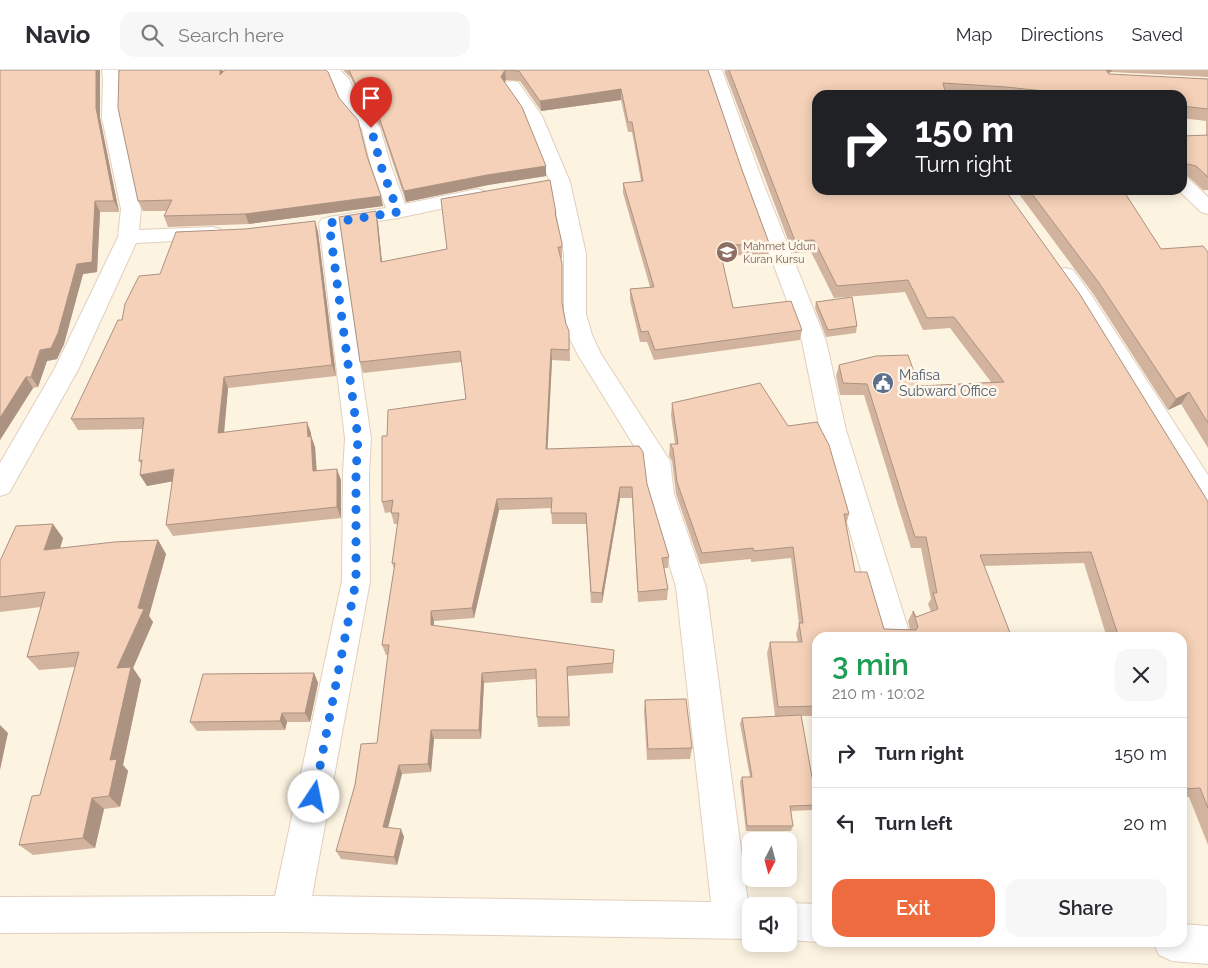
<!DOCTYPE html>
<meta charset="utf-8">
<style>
:root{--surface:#fff;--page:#f7f7f7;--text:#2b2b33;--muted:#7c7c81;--line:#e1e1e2;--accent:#ee6b40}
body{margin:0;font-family:Raleway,sans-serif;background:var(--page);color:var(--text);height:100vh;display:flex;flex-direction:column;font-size:19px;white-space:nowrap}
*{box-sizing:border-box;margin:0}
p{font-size:16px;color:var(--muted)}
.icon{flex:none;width:28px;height:28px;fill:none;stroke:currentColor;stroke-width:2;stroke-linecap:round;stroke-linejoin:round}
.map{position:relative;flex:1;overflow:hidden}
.side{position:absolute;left:812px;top:562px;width:375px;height:315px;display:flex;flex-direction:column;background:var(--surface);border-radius:15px;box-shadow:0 2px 12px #0003}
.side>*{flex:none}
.guide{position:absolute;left:812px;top:20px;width:375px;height:105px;border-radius:15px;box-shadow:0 2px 12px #0003;background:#202124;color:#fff;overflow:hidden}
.needle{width:32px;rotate:186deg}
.buttons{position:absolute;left:742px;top:762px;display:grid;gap:10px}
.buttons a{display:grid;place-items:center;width:55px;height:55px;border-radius:10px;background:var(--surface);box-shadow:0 2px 12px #0003;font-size:25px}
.pin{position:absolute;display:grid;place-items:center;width:42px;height:42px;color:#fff;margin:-51px -21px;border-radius:50% 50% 50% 0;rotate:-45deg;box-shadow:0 0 5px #0007}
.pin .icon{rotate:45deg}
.me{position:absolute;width:55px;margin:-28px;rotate:11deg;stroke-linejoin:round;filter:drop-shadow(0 0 4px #0008)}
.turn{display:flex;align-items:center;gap:18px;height:105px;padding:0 20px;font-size:22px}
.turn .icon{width:65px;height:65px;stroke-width:2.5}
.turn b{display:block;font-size:35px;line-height:42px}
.round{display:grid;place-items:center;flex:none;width:52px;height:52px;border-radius:15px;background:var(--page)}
.summary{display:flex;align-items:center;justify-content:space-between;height:85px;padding:0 20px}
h1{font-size:30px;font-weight:600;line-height:38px;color:#1e9e55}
.action{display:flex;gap:10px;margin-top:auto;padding:10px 20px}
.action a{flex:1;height:58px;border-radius:15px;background:var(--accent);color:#fff;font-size:20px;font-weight:600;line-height:58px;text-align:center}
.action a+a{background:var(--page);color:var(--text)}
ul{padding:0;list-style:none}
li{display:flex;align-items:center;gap:15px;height:70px;padding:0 20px;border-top:1px solid var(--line)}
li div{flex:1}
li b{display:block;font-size:19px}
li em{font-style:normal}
header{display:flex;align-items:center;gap:30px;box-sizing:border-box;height:70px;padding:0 25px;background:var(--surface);border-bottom:1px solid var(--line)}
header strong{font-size:24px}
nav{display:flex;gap:28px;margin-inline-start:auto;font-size:18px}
.search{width:350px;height:45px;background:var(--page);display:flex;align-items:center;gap:12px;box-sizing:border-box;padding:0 18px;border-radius:15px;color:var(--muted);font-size:19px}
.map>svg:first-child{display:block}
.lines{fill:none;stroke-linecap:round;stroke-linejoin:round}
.minor-casing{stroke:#e2cfbd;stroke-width:2}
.minor{fill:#fff;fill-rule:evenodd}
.wall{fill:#d2b49e}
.shaded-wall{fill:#ab9281}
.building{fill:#f4d1b8;stroke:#ab9281}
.route{stroke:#1a73e8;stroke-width:9;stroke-dasharray:0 16.2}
.labels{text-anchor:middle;stroke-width:5;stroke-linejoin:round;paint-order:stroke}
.far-education-label{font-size:11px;fill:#785e54;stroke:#fff7e9;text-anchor:start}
.service-label{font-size:14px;fill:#4e5e75;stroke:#fff7e9;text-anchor:start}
</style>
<header>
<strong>Navio</strong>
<div class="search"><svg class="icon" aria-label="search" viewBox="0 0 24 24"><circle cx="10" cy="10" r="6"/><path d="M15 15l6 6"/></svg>Search here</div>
<nav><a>Map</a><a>Directions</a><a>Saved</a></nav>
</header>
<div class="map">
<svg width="1208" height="898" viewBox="0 0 1208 898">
<rect width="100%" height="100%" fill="#fdf3e1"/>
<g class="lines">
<g class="minor-casing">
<g id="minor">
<polygon points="102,0 118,0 121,9 120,48 141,139 139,160 213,157 220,159 223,163 220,167 213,169 136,173 78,300 9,423 0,426 0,393 54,300 118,167 121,139 102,48 103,9"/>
<polygon points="322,0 340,0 349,9 360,35 380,58 391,96 405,134 477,119 484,121 487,125 484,129 477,131 398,148 340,157 371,368 369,403 370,511 312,826 711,832 676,517 648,424 644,392 578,285 568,265 564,244 564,184 550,112 524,46 503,16 506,12 512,11 518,12 542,46 570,112 586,184 586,244 592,265 601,284 670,391 674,424 706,517 748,832 760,836 751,836 751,869 290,862 0,863 0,827 275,826 342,511 343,403 345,368 319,153 322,149 329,147 386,138 371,96 362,59 343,37 332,11"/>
<polygon points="706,0 722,0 762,110 826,271 846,360 911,568 881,568 820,360 802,271 742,110"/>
<polygon points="1182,107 1189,109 1208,127 1208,144 1201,142 1178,120 1182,120"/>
<polygon points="1065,198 1073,200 1092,226 1208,405 1208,442 1198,439 1189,419 1075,234 1054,205 1057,200"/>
<polygon points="789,833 818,834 818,872 789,870 789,836 782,836"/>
<polygon points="1182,854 1208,856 1208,894 1172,891 1159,885 1153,872 1182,872"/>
</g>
</g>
<use href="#minor" class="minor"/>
</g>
<g class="wall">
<polygon points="0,0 100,0 100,48 119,142 100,142 97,202 83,204 64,274 57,289 47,291 38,317 33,318 0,370"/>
<polygon points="119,0 223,0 223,3 339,28 367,86 383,136 249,154 168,157 164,146 167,141 143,141 138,131"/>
<polygon points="343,0 708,0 742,100 769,173 768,184 721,186 733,238 802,260 800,270 654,290 647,272 640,272 630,230 630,219 650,217 623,123 623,113 641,111 632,62 628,62 621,30 541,41 520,11 506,10 504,12 546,106 488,115 406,132 381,57 362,34 351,8"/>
<polygon points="725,0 1208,0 1208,7 1111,2 1108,3 1109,4 1208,9 1208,120 1203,120 1190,108 1186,106 1182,66 1206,65 1206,51 1182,48 1182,25 818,25 1208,432 1208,775 1189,727 1182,727 1182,568 1107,568 1084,493 984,496 1012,568 818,568 818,646 801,646 817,735 814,740 791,741 793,756 791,761 746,761 740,712 742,707 750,707 740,654 742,648 775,646 767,583 770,572 798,572 796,564 799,554 791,488 751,492 751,489 700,494 676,424 672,391 669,386 670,374 675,374 671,345 672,333 788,356 849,444 846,455 855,502 884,559 910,559 908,551 913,541 916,547 931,542 928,534 931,529 921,478 911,478 864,325 840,325 836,306 839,295 919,316 991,312 950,258 923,260 905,222 834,228 811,182 793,183 725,3"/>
<polygon points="1016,120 1165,120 1124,122 1161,179 1208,182 1208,378 1181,334 1168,340 1094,225"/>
<polygon points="556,143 556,151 562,173 562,188 560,188 562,205 562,235 566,254 569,261 570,291 552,290 547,379 647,414 669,487 668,498 664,498 668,519 667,530 638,532 632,428 620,428 602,533 591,533 586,454 552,454 551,438 499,440 474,548 434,551 434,556 614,580 613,603 568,606 570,656 538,657 537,647 536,609 484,613 481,669 434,669 431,702 402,704 388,758 404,767 397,795 341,789 336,781 377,673 388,585 386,585 382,575 394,499 392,493 398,454 394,454 391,442 385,443 382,432 387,366 466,329 462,292 363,303 360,292 378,153 382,192 447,179"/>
<polygon points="315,151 318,162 336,306 228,318 224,362 311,363 311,366 315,377 317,401 341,410 341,448 173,466 166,455 173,411 147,416 140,405 141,394 139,391 143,359 78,360 71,349 122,250 160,204 245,159"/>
<polygon points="816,232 857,256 856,263 826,267 815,238"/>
<polygon points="63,468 60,479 158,470 166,484 149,546 153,552 133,598 141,610 123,695 128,701 120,737 104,739 95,778 33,785 19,775 40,725 75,597 39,600 27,587 41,537 0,542 0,491"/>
<polygon points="314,603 318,613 310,652 287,652 285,660 197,661 190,652"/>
<polygon points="645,630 692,678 690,689 647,690 644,641"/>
</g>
<g class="shaded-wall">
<polygon points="96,0 100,0 100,48 119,142 114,131 96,38"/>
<polygon points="220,0 223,0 223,15 220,5"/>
<polygon points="505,0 506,10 501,17 501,7"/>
<polygon points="1104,0 1112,0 1111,2 1104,4"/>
<polygon points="621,19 621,30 541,41 540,31"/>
<polygon points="546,96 546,106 488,115 406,132 404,121 487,105"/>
<polygon points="1186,107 1182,114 1182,108"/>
<polygon points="381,126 383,136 249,154 245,144"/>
<polygon points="95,131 100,142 97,202 83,204 64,274 57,289 47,291 38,317 31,307"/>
<polygon points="376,141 378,153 383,203 381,192"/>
<polygon points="315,151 318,162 336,306 332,295"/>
<polygon points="551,279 552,290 547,390 546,379"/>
<polygon points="26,307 33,318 0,370 0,348"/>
<polygon points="224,307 228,318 223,374 218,363"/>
<polygon points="1189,322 1181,334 1168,340 1176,329"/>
<polygon points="307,352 311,363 312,378 308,367"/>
<polygon points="311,366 315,377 317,412 313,401"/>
<polygon points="174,399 180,410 147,416 140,405"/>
<polygon points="337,399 341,410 341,448 337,437"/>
<polygon points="620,417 620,428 602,533 602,523"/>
<polygon points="497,429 499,440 474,548 472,538"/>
<polygon points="53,454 63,468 55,494 44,480"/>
<polygon points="158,470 166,484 149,546 153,552 133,598 141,610 123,695 128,701 120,737 109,726 110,690 117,598 138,538"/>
<polygon points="431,541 434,551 433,565 431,555"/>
<polygon points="314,603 318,613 310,652 305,643"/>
<polygon points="482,603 484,613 481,669 479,660"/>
<polygon points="282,643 287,652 285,660 280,651"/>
<polygon points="0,655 8,663 0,700"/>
<polygon points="431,660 434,669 431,702 428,694"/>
<polygon points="399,695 402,704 386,765 383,757"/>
<polygon points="92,728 104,739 95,778 83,768"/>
<polygon points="401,759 404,767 397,795 394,787"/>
</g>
<g class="building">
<polygon points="0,0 96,0 96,38 114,131 95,131 92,192 77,194 58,263 51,278 40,280 31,307 26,307 0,348"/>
<polygon points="119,0 220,0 220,5 225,0 326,0 328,2 339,28 358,50 367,86 381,126 245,144 164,146 172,130 138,131 118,38"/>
<polygon points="349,0 708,0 742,100 769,173 719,176 733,238 791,231 802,260 655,280 648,261 641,262 630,219 654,217 623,113 643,111 632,52 628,52 621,19 540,31 519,1 505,0 501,7 522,37 546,96 487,105 404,121 379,47 360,24"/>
<polygon points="729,0 1106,0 1109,4 1208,9 1208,39 1182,36 1182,25 1081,25 1006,17 943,13 946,25 818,25 818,120 1005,120 1079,223 1207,430 1208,432 1208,738 1200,718 1182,719 1182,568 1119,568 1091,482 980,485 1012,568 818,568 818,636 778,637 770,572 802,572 799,553 803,553 793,477 754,481 753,478 702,483 677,412 673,379 670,374 678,374 672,333 760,313 788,356 817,352 829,375 849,444 844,444 855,502 867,502 884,559 916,560 918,557 913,541 916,547 938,539 933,523 937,523 926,467 915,467 867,314 843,313 839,295 876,286 908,285 919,316 1004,312 954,247 927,248 908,210 837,216 814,170 795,171"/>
<polygon points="1208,65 1208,107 1196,96 1188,94 1186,96 1186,107 1182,108 1182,66"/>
<polygon points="550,110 556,143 555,143 562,173 562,177 558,177 562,194 562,233 566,254 569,261 569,280 551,279 546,379 639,376 643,382 647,414 669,487 662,488 668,519 638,522 632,417 620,417 602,523 591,522 586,443 551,443 552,428 497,429 472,538 431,541 431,555 614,580 613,593 567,597 569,647 537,647 536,599 482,603 479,660 431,660 428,694 399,695 383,757 401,759 394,787 336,781 355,715 361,674 377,673 389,575 382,575 395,493 392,493 399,443 391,443 393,430 382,432 382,366 387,366 388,340 466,329 460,281 360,292 339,147 376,141 381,192 447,179 441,129"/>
<polygon points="1029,120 1123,120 1161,179 1203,176 1208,182 1208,353 1189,322 1176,329 1099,213"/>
<polygon points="315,151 332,295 224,307 218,363 307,352 308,367 311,366 313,401 337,399 337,437 166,455 174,399 140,405 142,390 139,391 144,348 71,349 118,250 122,250 125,234 139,206 160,204 176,162 245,159"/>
<polygon points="852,227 857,256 828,260 816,232"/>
<polygon points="53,454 44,480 114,472 158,470 138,538 144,539 117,598 131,597 110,690 117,689 109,726 92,728 83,768 19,775 32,726 40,725 79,582 27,587 45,522 0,527 0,491 16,456"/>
<polygon points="314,603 305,643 282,643 280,651 190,652 203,604"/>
<polygon points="686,629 692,678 648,679 645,630"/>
<polygon points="801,645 817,735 790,736 793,756 747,756 742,707 752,707 742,648"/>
</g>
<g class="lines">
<polyline class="route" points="314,727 356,511 356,403 358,368 329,153 398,142 381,96 371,58"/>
</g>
<defs>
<g id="school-disc" transform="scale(1.125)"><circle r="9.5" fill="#8d6e63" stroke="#fff7e9"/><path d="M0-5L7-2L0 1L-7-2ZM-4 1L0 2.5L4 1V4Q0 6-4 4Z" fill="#fff"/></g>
<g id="civic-disc" transform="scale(1.125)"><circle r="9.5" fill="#5c6f8a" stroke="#fff7e9"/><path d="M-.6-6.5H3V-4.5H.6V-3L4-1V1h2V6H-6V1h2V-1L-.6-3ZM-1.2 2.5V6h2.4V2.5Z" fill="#fff"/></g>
</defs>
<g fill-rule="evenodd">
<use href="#school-disc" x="727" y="182"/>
<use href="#civic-disc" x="883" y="313"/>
</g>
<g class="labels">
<g class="far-education-label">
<text x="743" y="180">Mahmet Udun<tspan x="743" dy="13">Kuran Kursu</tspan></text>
</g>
<g class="service-label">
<text x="899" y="310">Mafisa<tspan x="899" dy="16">Subward Office</tspan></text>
</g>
</g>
</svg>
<div class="buttons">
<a><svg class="needle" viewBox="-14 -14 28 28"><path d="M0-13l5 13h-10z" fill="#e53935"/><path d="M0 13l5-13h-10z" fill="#7c7c81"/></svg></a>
<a><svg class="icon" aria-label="sound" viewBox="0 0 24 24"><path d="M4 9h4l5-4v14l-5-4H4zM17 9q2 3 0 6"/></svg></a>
</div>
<div class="pin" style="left:371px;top:58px;background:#d93025"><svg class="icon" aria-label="arrive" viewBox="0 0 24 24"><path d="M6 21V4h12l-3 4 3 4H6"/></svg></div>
<svg class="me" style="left:314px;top:727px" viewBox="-20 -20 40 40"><circle r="19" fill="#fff"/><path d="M0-13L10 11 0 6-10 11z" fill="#1a73e8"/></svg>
<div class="guide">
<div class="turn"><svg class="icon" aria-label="right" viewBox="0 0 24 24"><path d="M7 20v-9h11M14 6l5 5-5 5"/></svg><div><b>150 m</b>Turn right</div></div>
</div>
<section class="side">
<div class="summary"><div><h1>3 min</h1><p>210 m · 10:02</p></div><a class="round"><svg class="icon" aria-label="close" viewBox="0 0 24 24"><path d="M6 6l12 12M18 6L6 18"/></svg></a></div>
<ul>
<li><svg class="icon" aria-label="right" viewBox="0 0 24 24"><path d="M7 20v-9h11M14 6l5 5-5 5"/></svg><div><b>Turn right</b></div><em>150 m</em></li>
<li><svg class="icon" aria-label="left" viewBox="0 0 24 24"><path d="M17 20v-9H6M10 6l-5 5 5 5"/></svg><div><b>Turn left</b></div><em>20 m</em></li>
</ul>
<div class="action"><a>Exit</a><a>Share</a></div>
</section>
</div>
